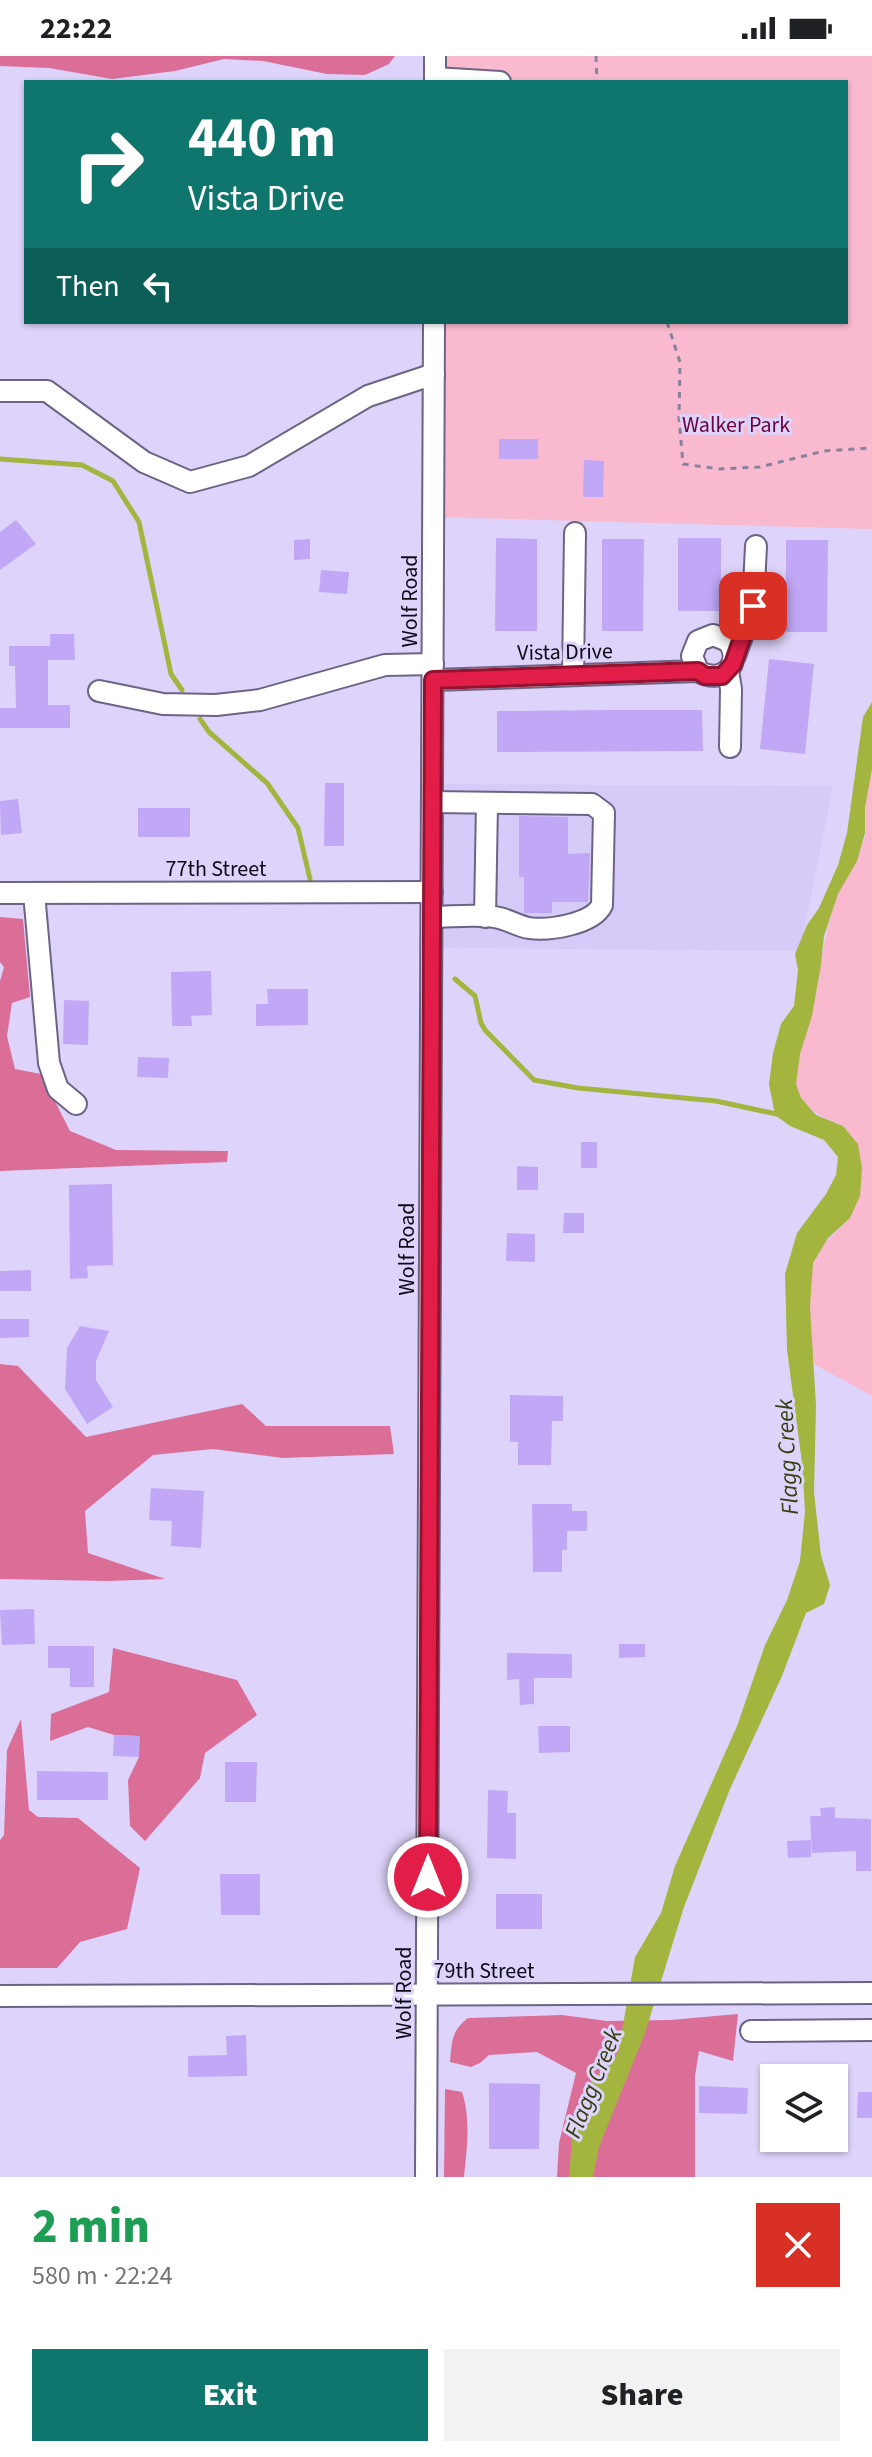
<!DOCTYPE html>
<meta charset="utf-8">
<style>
:root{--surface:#fff;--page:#f2f2f2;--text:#202124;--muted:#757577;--accent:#0f766e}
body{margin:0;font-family:"Source Sans 3",sans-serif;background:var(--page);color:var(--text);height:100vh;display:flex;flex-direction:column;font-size:30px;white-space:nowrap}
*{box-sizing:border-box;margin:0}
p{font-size:26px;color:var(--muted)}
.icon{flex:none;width:44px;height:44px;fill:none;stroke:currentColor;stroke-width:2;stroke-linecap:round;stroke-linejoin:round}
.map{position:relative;height:2121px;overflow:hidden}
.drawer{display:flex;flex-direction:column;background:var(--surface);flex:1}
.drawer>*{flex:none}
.top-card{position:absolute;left:24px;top:24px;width:824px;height:244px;border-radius:0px;box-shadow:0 2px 6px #0004;background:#0f766e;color:#fff;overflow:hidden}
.fabs{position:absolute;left:760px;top:2008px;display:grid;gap:16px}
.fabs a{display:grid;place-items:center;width:88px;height:88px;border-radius:0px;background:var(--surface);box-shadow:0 2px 6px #0004;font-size:40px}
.pin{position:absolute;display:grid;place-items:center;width:68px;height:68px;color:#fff;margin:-34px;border-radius:16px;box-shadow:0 4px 12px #0006}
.me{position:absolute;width:88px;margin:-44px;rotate:0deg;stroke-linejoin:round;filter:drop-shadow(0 0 6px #0008)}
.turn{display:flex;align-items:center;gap:28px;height:168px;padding:0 32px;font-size:36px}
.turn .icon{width:104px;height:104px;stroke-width:2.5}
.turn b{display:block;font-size:56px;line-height:68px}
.then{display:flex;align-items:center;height:76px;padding:0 32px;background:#0003;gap:16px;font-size:30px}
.round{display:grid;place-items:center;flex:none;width:84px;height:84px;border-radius:0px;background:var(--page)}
.headline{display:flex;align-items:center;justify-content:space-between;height:136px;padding:0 32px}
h1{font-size:48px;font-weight:800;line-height:60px;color:#1e9e55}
.button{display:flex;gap:16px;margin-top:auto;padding:16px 32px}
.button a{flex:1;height:92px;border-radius:0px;background:var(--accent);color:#fff;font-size:32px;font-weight:800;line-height:92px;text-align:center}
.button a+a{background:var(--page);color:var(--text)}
.status{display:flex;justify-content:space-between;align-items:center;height:56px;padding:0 40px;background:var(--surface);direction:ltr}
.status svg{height:22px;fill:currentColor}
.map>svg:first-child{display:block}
.built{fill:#d6caf8}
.green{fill:#f9b9ce}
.forest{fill:#da6e97}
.water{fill:#a3b53f}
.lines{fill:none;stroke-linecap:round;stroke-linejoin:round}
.stream{stroke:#a3b53f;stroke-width:5}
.building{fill:#c0a8f7}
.minor-casing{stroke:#6c6385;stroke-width:24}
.path{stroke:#89829e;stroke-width:3;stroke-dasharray:6 6;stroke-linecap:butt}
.minor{stroke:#fff;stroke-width:20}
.route-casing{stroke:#92132f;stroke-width:20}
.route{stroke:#e11d48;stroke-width:14}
.labels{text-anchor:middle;stroke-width:6;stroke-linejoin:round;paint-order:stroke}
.park-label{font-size:22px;fill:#6c053a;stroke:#ded4fb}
.street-label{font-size:22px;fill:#0d0916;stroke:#ded4fb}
.water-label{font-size:24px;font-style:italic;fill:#363e0e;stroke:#ded4fb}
</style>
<div class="status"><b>22:22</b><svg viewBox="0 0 49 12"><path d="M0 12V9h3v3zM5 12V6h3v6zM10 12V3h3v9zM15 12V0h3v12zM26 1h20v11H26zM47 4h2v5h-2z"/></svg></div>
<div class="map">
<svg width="872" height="2121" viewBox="0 0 872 2121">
<rect width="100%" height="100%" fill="#ded4fb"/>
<polygon class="built" points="441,728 833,730 800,895 440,892"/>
<g class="green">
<polygon points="441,0 872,0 872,473 433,461 436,266 846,266 846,26 440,26"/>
<path d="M872 713V1340L814 1308C812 1282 805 1231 814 1206 821 1188 836 1175 850 1162L843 1070C824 1062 797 1051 796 1027 795 1005 806 982 811 961 821 921 822 881 837 841 845 820 859 803 865 780 866 772 865 764 865 756 865 742 868 726 872 713Z"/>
</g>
<g class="forest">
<polygon points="0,0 395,0 389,8 365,19 327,18 263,5 224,3 175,15 112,23 49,12 0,10"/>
<polygon points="0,861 23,863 30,941 12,947 7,980 15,1013 41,1018 70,1075 116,1094 228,1095 227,1106 0,1115 0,925 4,911 0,906"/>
<polygon points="0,1308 18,1310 86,1381 242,1348 266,1370 390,1370 394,1398 283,1402 213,1393 153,1399 85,1455 88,1497 165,1523 108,1525 0,1523"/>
<polygon points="113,1592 237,1624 257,1659 205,1697 200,1722 145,1785 130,1770 128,1724 139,1701 139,1680 114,1679 88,1671 50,1685 51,1658 109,1636"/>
<polygon points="21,1663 29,1754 38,1761 78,1762 140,1812 127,1873 80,1886 57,1912 0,1912 0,1784 4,1779 7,1694"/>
<path d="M738 1958 733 2005 699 1995 695 2020V2121H557L559 2087 576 2017 537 1996 489 1999 480 2007 471 2011 450 2006C452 1986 451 1975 468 1962L562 1959 607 1965 670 1964Z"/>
<path d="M445 2033 462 2036C471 2063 467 2093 464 2121H444Z"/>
</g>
<polygon class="water" points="872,646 872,713 865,751 865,777 857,805 838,838 824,880 821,909 812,960 800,998 796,1028 801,1042 816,1059 843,1070 858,1088 862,1112 860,1140 850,1162 828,1182 813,1207 810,1251 816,1349 814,1436 821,1499 830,1529 824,1548 806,1557 782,1620 730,1733 684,1851 645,1977 599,2091 593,2121 569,2121 573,2072 587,2030 618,1997 635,1901 661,1857 675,1810 737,1670 765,1589 787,1544 800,1505 805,1455 802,1407 787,1294 785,1218 797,1177 826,1138 836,1119 838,1101 824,1084 790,1070 775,1059 769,1028 773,997 781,968 794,950 798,914 795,898 807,869 819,852 838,809 847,777 863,661"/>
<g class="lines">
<g class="stream">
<polyline points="0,403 82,409 113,425 139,466 171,618 182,634"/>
<polyline points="200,663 209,676 267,727 298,772 310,823"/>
<polyline points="455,923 475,940 481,967 485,974 534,1024 578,1032 716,1045 781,1059"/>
</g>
</g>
<g class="building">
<rect x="499" y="383" width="39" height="20"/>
<polygon points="584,404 604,405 603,441 583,441"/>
<polygon points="16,464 36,488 0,514 0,476"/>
<polygon points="496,482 537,483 537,575 495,575"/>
<rect x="678" y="482" width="43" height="73"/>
<polygon points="310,483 310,503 294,504 294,484"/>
<polygon points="602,483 644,483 643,575 602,575"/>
<polygon points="786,484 828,484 827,576 786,576"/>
<polygon points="321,514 349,516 347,538 319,536"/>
<polygon points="50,578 74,578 75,604 48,604 48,649 70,649 70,672 0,672 0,652 16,652 15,610 9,610 9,590 50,590"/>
<polygon points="769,603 814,608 805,698 760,693"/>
<polygon points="609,654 702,654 703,695 497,696 497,655"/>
<polygon points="325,727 344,727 344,790 324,790"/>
<polygon points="18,743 22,777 1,779 0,745"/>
<rect x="138" y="752" width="52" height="29"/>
<polygon points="519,760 568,761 568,798 590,797 588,846 552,846 552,857 524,857 524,821 519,821"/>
<polygon points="211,915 212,959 191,960 192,970 172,970 171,916"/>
<polygon points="267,933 308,933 308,969 256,970 256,948 268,948"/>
<polygon points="64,944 89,945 88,989 63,988"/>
<polygon points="138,1001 169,1002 168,1022 137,1021"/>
<rect x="581" y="1086" width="16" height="26"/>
<polygon points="517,1110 538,1111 538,1134 517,1134"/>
<polygon points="112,1128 113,1209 87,1210 88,1222 70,1223 69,1129"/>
<polygon points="564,1157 584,1157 584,1177 563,1177"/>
<polygon points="507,1177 535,1178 535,1206 506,1205"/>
<polygon points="31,1214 31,1235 0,1235 0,1215"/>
<polygon points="0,1263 29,1263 29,1281 0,1282"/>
<polygon points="80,1270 109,1275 96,1305 96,1324 113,1351 87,1368 65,1333 67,1292"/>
<polygon points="510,1339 563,1340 563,1365 552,1365 551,1409 518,1409 518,1386 510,1386"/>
<polygon points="151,1432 204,1435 201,1492 171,1490 172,1465 149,1464"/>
<polygon points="532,1448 572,1448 572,1455 587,1455 587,1475 567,1475 567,1494 562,1494 562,1516 533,1516"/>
<polygon points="34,1553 35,1588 2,1589 0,1554"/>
<polygon points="619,1588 645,1588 645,1601 619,1602"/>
<polygon points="48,1590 94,1590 94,1631 70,1631 70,1612 48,1612"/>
<polygon points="507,1597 572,1598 572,1622 534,1622 534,1648 520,1649 519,1623 507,1624"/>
<polygon points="538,1670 570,1670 570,1696 539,1697"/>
<polygon points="114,1679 140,1680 139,1701 113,1700"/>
<polygon points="225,1706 257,1706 256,1746 225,1746"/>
<polygon points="37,1715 108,1716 108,1744 37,1744"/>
<polygon points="488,1734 508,1735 507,1757 516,1757 516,1803 487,1802"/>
<polygon points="835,1751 835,1762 871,1763 871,1815 856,1815 856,1795 812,1797 810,1760 821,1760 820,1752"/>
<polygon points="811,1784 811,1801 788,1802 787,1785"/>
<polygon points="220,1818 260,1818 260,1859 221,1859"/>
<rect x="496" y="1838" width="46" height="35"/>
<polygon points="246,1979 247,2020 188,2021 188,2000 227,1999 226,1980"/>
<polygon points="489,2027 540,2028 539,2093 489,2093"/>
<polygon points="699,2030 748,2032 747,2058 699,2057"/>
<polygon points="858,2036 872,2036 872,2062 857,2062"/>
</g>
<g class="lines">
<g class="minor-casing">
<g id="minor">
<polyline points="435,22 500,26"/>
<polyline points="435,26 435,0"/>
<polyline points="0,335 47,335 144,406 190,426 249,410 368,340 434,318"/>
<polyline points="735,600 753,550 756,490"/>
<polyline points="728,615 731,633 730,691"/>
<polyline points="573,618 575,477"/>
<path d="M433 624 698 615C722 630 744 607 728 585L713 579 698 585 692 600 698 615"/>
<polyline points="99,635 163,648 216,649 260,644 385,609 433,608"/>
<polyline points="0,837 432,836"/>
<polyline points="34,837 49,1007 58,1033 76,1048"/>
<path d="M432 861C452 861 474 858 494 861 506 862 517 870 529 872 549 875 593 868 602 849L604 757 592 748 432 746"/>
<polyline points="485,861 487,747"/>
<polyline points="0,1940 872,1937"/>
<polyline points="751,1975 872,1974"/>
<polyline points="426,2121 434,266"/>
</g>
</g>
<g class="path">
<polyline points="596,0 597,26"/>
<polyline points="667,266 680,306 679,362 683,408 719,413 760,411 824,395 872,392"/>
</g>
<use href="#minor" class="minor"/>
</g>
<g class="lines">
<g class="route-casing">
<polyline id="route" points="428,1821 433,624 698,615 705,620 722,620 733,608 753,550"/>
</g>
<use href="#route" class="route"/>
</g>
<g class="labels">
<g class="park-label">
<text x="736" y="376">Walker Park</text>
</g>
<g class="street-label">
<text transform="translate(409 545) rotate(-90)" y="8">Wolf Road</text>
<text transform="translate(565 595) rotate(-1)" y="8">Vista Drive</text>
<text x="216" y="820">77th Street</text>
<text transform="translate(406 1193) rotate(-90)" y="8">Wolf Road</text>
<text x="484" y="1922">79th Street</text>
<text transform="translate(403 1937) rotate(-90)" y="8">Wolf Road</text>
</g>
<g class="water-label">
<text transform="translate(787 1401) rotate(-93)" y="8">Flagg Creek</text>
<text transform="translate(593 2027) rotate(-68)" y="8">Flagg Creek</text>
</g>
</g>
</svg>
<div class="fabs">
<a><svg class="icon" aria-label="layers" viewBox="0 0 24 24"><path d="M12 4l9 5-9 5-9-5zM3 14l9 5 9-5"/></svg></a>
</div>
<div class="pin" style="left:753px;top:550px;background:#d93025"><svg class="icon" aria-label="arrive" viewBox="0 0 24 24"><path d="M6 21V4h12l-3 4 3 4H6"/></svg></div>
<svg class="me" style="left:428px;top:1821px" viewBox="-20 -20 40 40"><circle r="17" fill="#e11d48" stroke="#fff" stroke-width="3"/><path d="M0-11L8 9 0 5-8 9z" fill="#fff"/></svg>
<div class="top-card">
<div class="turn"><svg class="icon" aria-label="right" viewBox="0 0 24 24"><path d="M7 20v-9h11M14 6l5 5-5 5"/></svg><div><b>440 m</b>Vista Drive</div></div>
<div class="then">Then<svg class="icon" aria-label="left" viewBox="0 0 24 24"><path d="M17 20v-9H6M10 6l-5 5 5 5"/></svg></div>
</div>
</div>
<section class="drawer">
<div class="headline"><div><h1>2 min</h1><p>580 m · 22:24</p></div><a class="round" style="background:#d93025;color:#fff"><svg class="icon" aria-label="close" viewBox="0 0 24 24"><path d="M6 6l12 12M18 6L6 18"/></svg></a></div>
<div class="button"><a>Exit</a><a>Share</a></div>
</section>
